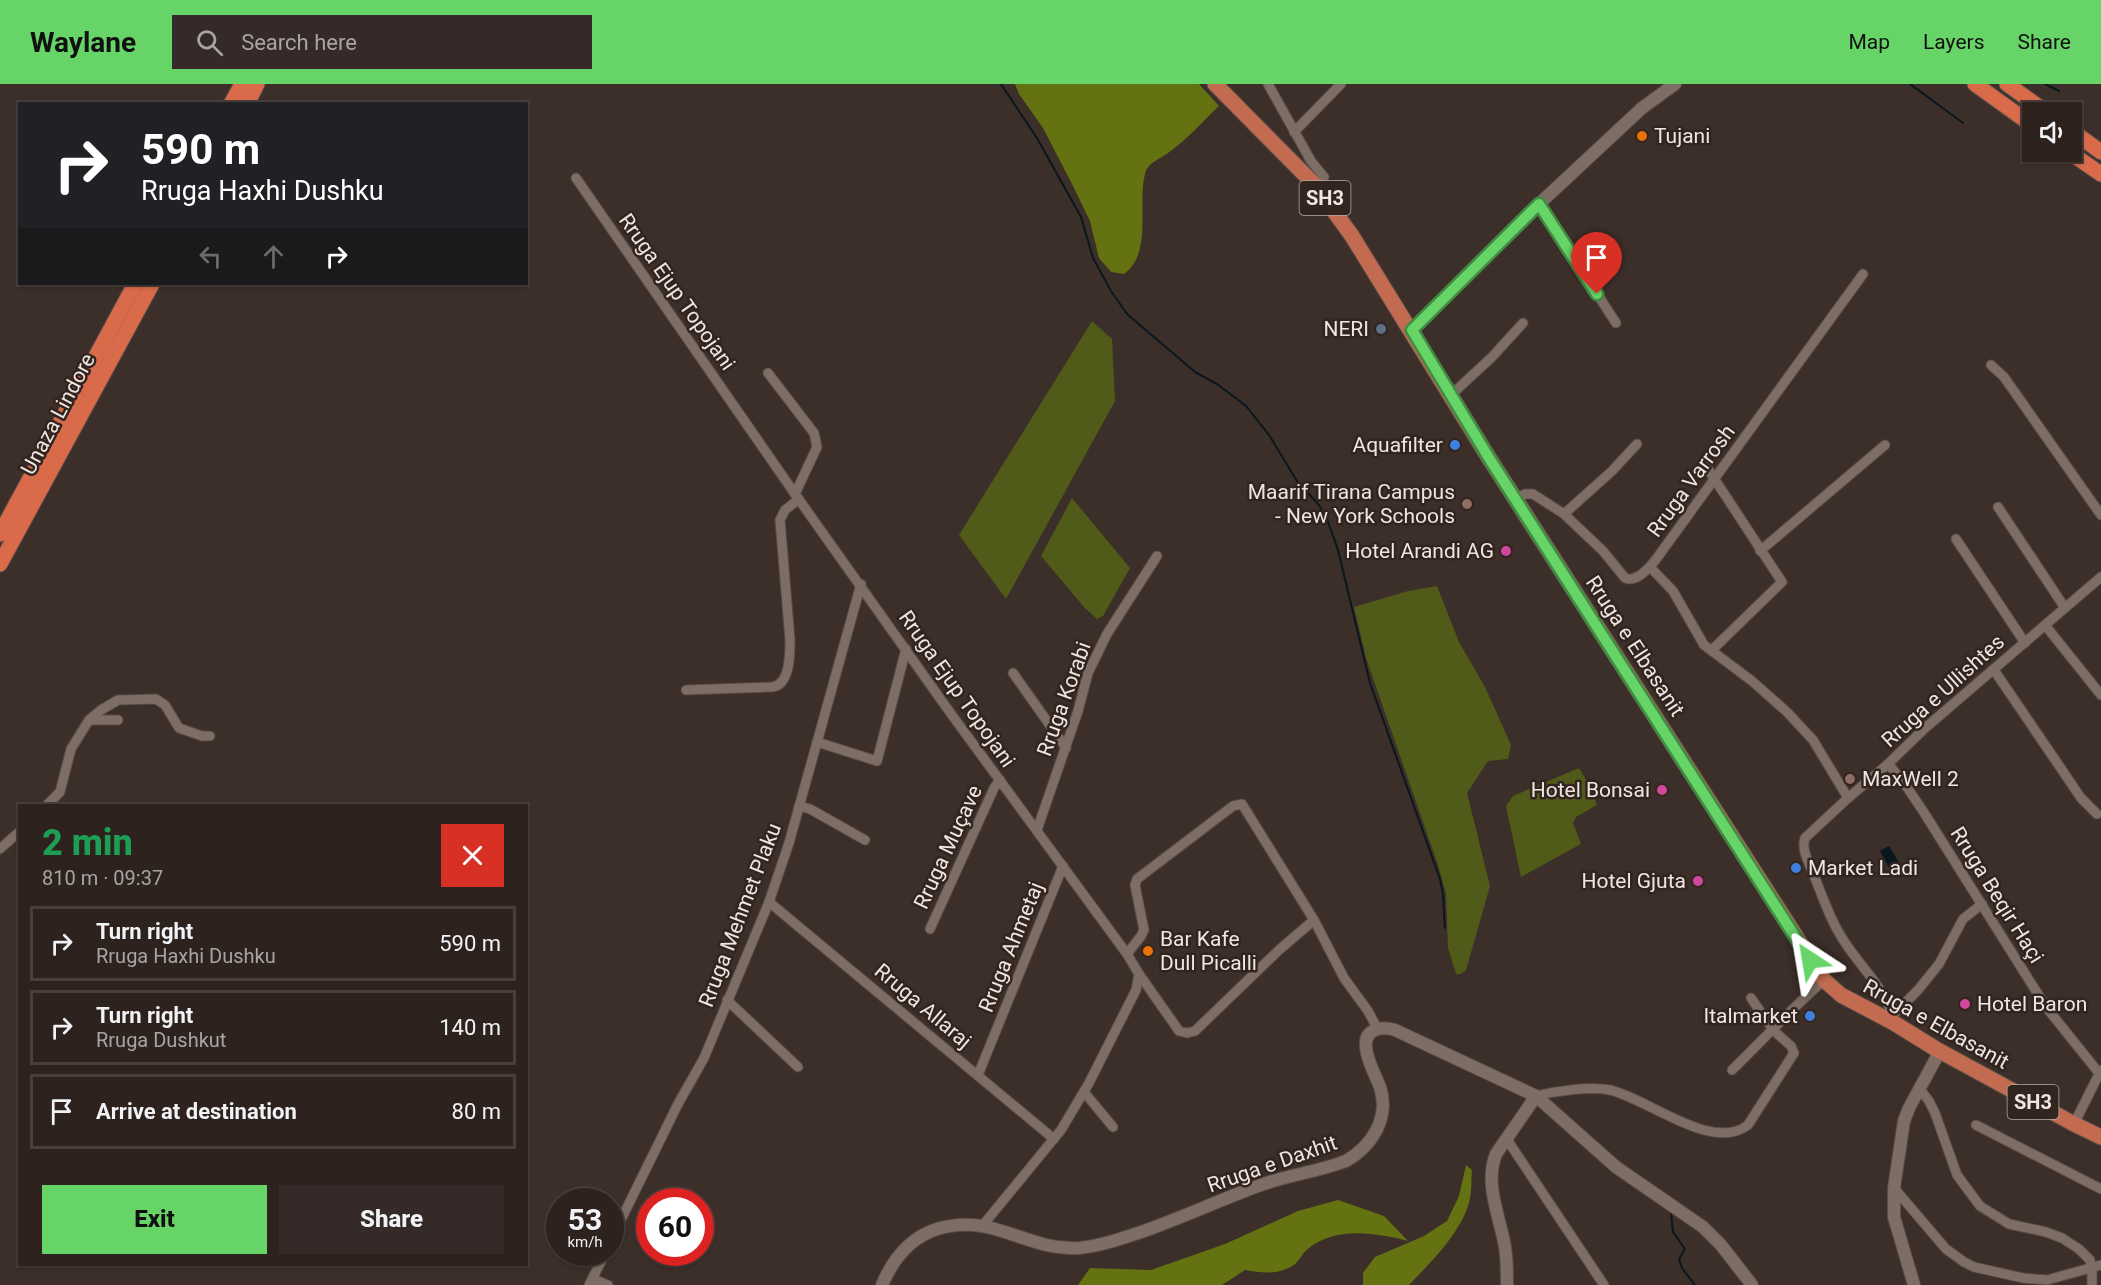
<!DOCTYPE html>
<meta charset="utf-8">
<style>
:root{--surface:#2d221e;--page:#352a27;--text:#f1f3f6;--muted:#a7a4a4;--line:#483f3c;--accent:#66d467}
body{margin:0;font-family:Roboto,sans-serif;background:var(--page);color:var(--text);height:100vh;display:flex;flex-direction:column;font-size:22px;white-space:nowrap}
*{box-sizing:border-box;margin:0}
p{font-size:20px;color:var(--muted)}
.icon{flex:none;width:33px;height:33px;fill:none;stroke:currentColor;stroke-width:2;stroke-linecap:round;stroke-linejoin:round}
.map{position:relative;flex:1;overflow:hidden}
.details{position:absolute;left:18px;top:720px;width:510px;height:462px;display:flex;flex-direction:column;background:var(--surface);border-radius:0px;box-shadow:0 2px 4px #0004,0 0 0 2px var(--line)}
.details>*{flex:none}
.hud{position:absolute;left:18px;top:18px;width:510px;height:183px;border-radius:0px;box-shadow:0 2px 4px #0004,0 0 0 2px var(--line);background:#202124;color:#fff;overflow:hidden}
.controls{position:absolute;left:2022px;top:18px;display:grid;gap:12px}
.controls a{display:grid;place-items:center;width:60px;height:60px;border-radius:0px;background:var(--surface);box-shadow:0 2px 4px #0004,0 0 0 2px var(--line);font-size:30px}
.speed{position:absolute;left:546px;top:1104px;display:flex;gap:12px;font-size:30px;font-weight:700;text-align:center}
.speed>*{display:grid;place-content:center;width:78px;height:78px;border-radius:50%;background:var(--surface);box-shadow:0 2px 4px #0004,0 0 0 2px var(--line);line-height:1}
.speed small{font-size:15px;font-weight:400}
.speed .limit{border:9px solid #d22;background:#fff;color:#111}
.pin{position:absolute;display:grid;place-items:center;width:51px;height:51px;color:#fff;margin:-62px -26px;border-radius:50% 50% 50% 0;rotate:-45deg;box-shadow:0 0 6px #0007}
.pin .icon{rotate:45deg}
.me{position:absolute;width:66px;margin:-33px;rotate:327deg;stroke-linejoin:round;filter:drop-shadow(0 0 4px #0008)}
.turn{display:flex;align-items:center;gap:21px;height:126px;padding:0 24px;font-size:27px}
.turn .icon{width:78px;height:78px;stroke-width:2.5}
.turn b{display:block;font-size:42px;line-height:51px}
.lanes{display:flex;align-items:center;height:57px;padding:0 24px;background:#0003;justify-content:center;gap:30px;direction:ltr}
.lanes .off{opacity:.35}
.round{display:grid;place-items:center;flex:none;width:63px;height:63px;border-radius:0px;background:var(--page)}
.head{display:flex;align-items:center;justify-content:space-between;height:102px;padding:0 24px}
h1{font-size:36px;font-weight:800;line-height:45px;color:#1e9e55}
.action{display:flex;gap:12px;margin-top:auto;padding:12px 24px}
.action a{flex:1;height:69px;border-radius:0px;background:var(--accent);color:#111;font-size:24px;font-weight:800;line-height:69px;text-align:center}
.action a+a{background:var(--page);color:var(--text)}
ul{padding:0;list-style:none}
li{display:flex;align-items:center;gap:18px;height:75px;margin:0 12px 9px;padding:0 12px;border:3px solid var(--line);border-radius:0px}
li div{flex:1}
li b{display:block;font-size:22px}
li em{font-style:normal}
header{display:flex;align-items:center;gap:36px;box-sizing:border-box;height:84px;padding:0 30px;background:var(--accent);color:#111}
header strong{font-size:28px}
nav{display:flex;gap:33px;margin-inline-start:auto;font-size:21px}
.search{width:420px;height:54px;background:var(--page);display:flex;align-items:center;gap:15px;box-sizing:border-box;padding:0 21px;border-radius:0px;color:var(--muted);font-size:22px}
.map>svg:first-child{display:block}
.green{fill:#505b19}
.forest{fill:#647212}
.water{fill:#0a171e}
.lines{fill:none;stroke-linecap:round;stroke-linejoin:round}
.stream{stroke:#0a171e;stroke-width:2}
.minor-casing{stroke:#584c46;stroke-width:11}
.tertiary-casing{stroke:#584c46;stroke-width:14}
.primary-casing{stroke:#584c46;stroke-width:17}
.trunk-casing{stroke:#584c46;stroke-width:17}
.minor{stroke:#7d6d65;stroke-width:9}
.tertiary{stroke:#7d6d65;stroke-width:12}
.primary{stroke:#c26b51;stroke-width:15}
.trunk{stroke:#d96a4a;stroke-width:15}
.route-casing{stroke:#428a43;stroke-width:15}
.route{stroke:#66d467;stroke-width:10}
.food-dot{fill:#e8710a;stroke:#32241e;stroke-width:2}
.service-dot{fill:#5c6f8a;stroke:#32241e;stroke-width:2}
.shop-dot{fill:#3f7fe0;stroke:#32241e;stroke-width:2}
.education-dot{fill:#8d6e63;stroke:#32241e;stroke-width:2}
.hotel-dot{fill:#d1479c;stroke:#32241e;stroke-width:2}
.labels{text-anchor:middle;stroke-width:5;stroke-linejoin:round;paint-order:stroke}
.shield{fill:#32241e;stroke:#b6aba6;stroke-width:1.5}
.shield-label{font-size:20px;font-weight:bold;fill:#efe5e1}
.poi-label{font-size:21px;fill:#efe5e1;stroke:#32241e;text-anchor:end}
.street-label{font-size:21px;fill:#efe5e1;stroke:#32241e}
</style>
<header>
<strong>Waylane</strong>
<div class="search"><svg class="icon" aria-label="search" viewBox="0 0 24 24"><circle cx="10" cy="10" r="6"/><path d="M15 15l6 6"/></svg>Search here</div>
<nav><a>Map</a><a>Layers</a><a>Share</a></nav>
</header>
<div class="map">
<svg width="2101" height="1201" viewBox="0 0 2101 1201">
<rect width="100%" height="100%" fill="#3c2e28"/>
<g class="green">
<polygon points="1092,237 1112,255 1115,317 1006,515 959,451"/>
<polygon points="1072,414 1130,484 1103,532 1097,535 1084,523 1041,472"/>
<polygon points="1437,502 1459,558 1485,603 1511,661 1508,675 1488,677 1467,709 1490,802 1466,886 1461,890 1456,890 1448,864 1446,810 1438,781 1366,574 1354,523 1408,507"/>
<polygon points="1579,684 1592,706 1597,721 1576,733 1573,739 1581,760 1521,793 1506,722 1513,712"/>
</g>
<g class="forest">
<path d="M1015 0H1199L1219 22C1203 37 1187 56 1168 69 1160 75 1147 79 1145 90 1137 120 1153 169 1124 190L1111 188 1099 174 1090 137 1072 100 1043 44 1019 10Z"/>
<path d="M1466 1081 1472 1086C1471 1095 1472 1105 1470 1114 1464 1146 1431 1178 1409 1201H1363V1189L1375 1173 1424 1152 1447 1137 1459 1112Z"/>
<path d="M1338 1116 1384 1132 1408 1157C1377 1149 1337 1142 1309 1164 1303 1168 1300 1176 1294 1181 1278 1191 1263 1189 1245 1186L1222 1201H1078L1090 1184 1151 1186 1225 1160 1298 1127Z"/>
</g>
<polygon class="water" points="1889,762 1900,780 1890,786 1880,767"/>
<g class="lines">
<g class="stream">
<polyline points="1001,0 1037,54 1081,133 1093,174 1111,207 1127,230 1195,288 1217,300 1246,322 1269,351 1297,397 1319,421 1327,435 1338,466 1370,599 1440,795 1443,810 1445,844"/>
<polyline points="1910,0 1963,39"/>
<polyline points="2045,0 2059,7"/>
<polyline points="1671,1129 1673,1148 1685,1165 1679,1175 1682,1184 1695,1201"/>
</g>
<g class="minor-casing">
<g id="minor">
<polyline points="1268,0 1311,77 1324,93 1315,101"/>
<polyline points="1294,48 1341,0"/>
<polyline points="576,94 795,410 949,627 1127,870 1139,890 1136,906 1089,999 1061,1046 983,1141"/>
<polyline points="1539,120 1616,239"/>
<polyline points="1991,281 2004,293 2101,431"/>
<polyline points="768,289 814,349 817,363 795,410"/>
<polyline points="1451,311 1492,273 1523,239"/>
<polyline points="1706,382 1782,498 1712,566"/>
<path d="M1515 415 1525 410H1533L1564 430 1603 467 1625 494C1637 499 1650 483 1657 474L1863 190"/>
<polyline points="1998,423 2065,524"/>
<polyline points="1564,430 1612,387 1637,360"/>
<polyline points="1956,455 2025,559"/>
<polyline points="1760,467 1885,361"/>
<polyline points="1650,483 1673,507 1704,561 1752,597 1787,628 1813,656 1848,714"/>
<polyline points="2045,541 2101,611"/>
<polyline points="1994,586 2081,714 2097,730"/>
<polyline points="1013,589 1066,664"/>
<path d="M686 606 772 603C790 601 790 571 790 556L780 436 785 426 799 415"/>
<polyline points="89,636 101,626 118,616 156,615 165,621 179,644 202,652 210,652"/>
<polyline points="817,658 877,677 906,565"/>
<polyline points="1888,680 1902,696 1923,727 2046,923 2099,989"/>
<polyline points="46,722 60,708 71,665 89,636 118,636"/>
<polyline points="799,722 810,725 865,756"/>
<polyline points="1037,746 1078,627 1088,589 1107,550 1157,472"/>
<polyline points="0,765 20,747"/>
<polyline points="769,818 1054,1055"/>
<polyline points="930,845 994,704 1000,696"/>
<polyline points="1127,870 1141,852 1144,846 1135,801 1137,795 1233,722 1242,720 1314,836 1344,894 1368,927 1377,944"/>
<polyline points="1139,890 1179,947 1187,949 1195,947 1279,866 1314,836"/>
<polyline points="727,916 798,983"/>
<polyline points="1892,932 1918,906 1939,880 1963,835 1982,820"/>
<path d="M1894 939C1888 907 1863 886 1846 860 1831 839 1823 813 1813 789 1809 778 1801 766 1805 754L1848 714 1888 680 1924 645 2101 493"/>
<path d="M1732 986C1763 956 1792 924 1824 896"/>
<polyline points="978,991 1063,782"/>
<polyline points="1919,1004 1929,1017 1935,1029 1957,1091 1980,1122 2009,1140 2046,1148 2062,1154 2079,1165 2090,1176 2092,1184 2092,1201"/>
<polyline points="1084,1008 1113,1043"/>
<path d="M1536 1012C1556 1007 1589 1002 1610 1006 1647 1014 1712 1069 1748 1041L1794 969 1791 962 1774 947 1751 914"/>
<polyline points="2074,1040 2101,986"/>
<polyline points="1976,1041 2101,1105"/>
<polyline points="1506,1054 1604,1201"/>
<polyline points="1894,1104 1946,1165 1964,1178 1974,1183 2023,1194 2047,1196 2101,1181"/>
<polyline points="610,1158 678,1020 704,974 769,818 789,759 861,500"/>
<polyline points="593,1195 608,1201"/>
<polyline points="589,1201 606,1168"/>
</g>
</g>
<g class="tertiary-casing">
<g id="tertiary">
<polyline points="1412,246 1539,120 1642,24 1675,0"/>
<path d="M882 1201C893 1175 909 1154 937 1145 993 1128 1026 1167 1079 1164 1101 1162 1123 1154 1144 1147 1183 1133 1220 1116 1258 1102 1287 1091 1317 1088 1346 1077 1372 1062 1390 1034 1380 1003 1375 990 1367 977 1366 963 1364 945 1381 942 1395 946L1536 1012 1616 1083 1703 1143 1721 1161 1752 1201"/>
<path d="M1507 1201C1507 1188 1507 1175 1505 1163 1500 1133 1484 1100 1496 1070L1536 1012"/>
<polyline points="1914,1201 1894,1133 1894,1104 1904,1037 1909,1024 1940,967"/>
</g>
</g>
<g class="primary-casing">
<polyline id="primary" points="1215,0 1315,101 1352,152 1489,374 1824,896 1841,911 1894,939 1936,965 2074,1040 2101,1053"/>
</g>
<g class="trunk-casing">
<g id="trunk">
<polyline points="1975,0 2032,41"/>
<polyline points="2007,0 2046,28"/>
<polyline points="231,20 242,0"/>
<polyline points="247,20 257,0"/>
<polyline points="2072,47 2101,68"/>
<polyline points="2069,68 2101,90"/>
<polyline points="0,450 135,200"/>
<polyline points="0,480 152,200"/>
</g>
</g>
<use href="#minor" class="minor"/>
<use href="#tertiary" class="tertiary"/>
<use href="#primary" class="primary"/>
<use href="#trunk" class="trunk"/>
</g>
<g class="lines">
<g class="route-casing">
<polyline id="route" points="1597,210 1539,120 1412,246 1489,374 1810,876"/>
</g>
<use href="#route" class="route"/>
</g>
<g class="food-dot">
<circle cx="1642" cy="52" r="6"/>
<circle cx="1148" cy="867" r="6"/>
</g>
<circle class="service-dot" cx="1381" cy="245" r="6"/>
<g class="shop-dot">
<circle cx="1455" cy="361" r="6"/>
<circle cx="1796" cy="784" r="6"/>
<circle cx="1810" cy="932" r="6"/>
</g>
<g class="education-dot">
<circle cx="1467" cy="420" r="6"/>
<circle cx="1850" cy="695" r="6"/>
</g>
<g class="hotel-dot">
<circle cx="1506" cy="467" r="6"/>
<circle cx="1662" cy="706" r="6"/>
<circle cx="1698" cy="797" r="6"/>
<circle cx="1965" cy="920" r="6"/>
</g>
<g class="labels">
<g class="shield">
<rect x="1299.5" y="97" width="51" height="34" rx="4.5"/>
<rect x="2007.5" y="1001" width="51" height="34" rx="4.5"/>
</g>
<g class="shield-label">
<text x="1325" y="121">SH3</text>
<text x="2033" y="1025">SH3</text>
</g>
<g class="poi-label">
<text x="1654" y="59" text-anchor="start">Tujani</text>
<text x="1369" y="252">NERI</text>
<text x="1443" y="368">Aquafilter</text>
<text x="1455" y="415">Maarif Tirana Campus<tspan x="1455" dy="24">- New York Schools</tspan></text>
<text x="1494" y="474">Hotel Arandi AG</text>
<text x="1862" y="702" text-anchor="start">MaxWell 2</text>
<text x="1650" y="713">Hotel Bonsai</text>
<text x="1808" y="791" text-anchor="start">Market Ladi</text>
<text x="1686" y="804">Hotel Gjuta</text>
<text x="1160" y="862" text-anchor="start">Bar Kafe<tspan x="1160" dy="24">Dull Picalli</tspan></text>
<text x="1977" y="927" text-anchor="start">Hotel Baron</text>
<text x="1798" y="939">Italmarket</text>
</g>
<g class="street-label">
<text transform="translate(677 208) rotate(55)" y="7">Rruga Ejup Topojani</text>
<text transform="translate(58 330) rotate(-62)" y="7">Unaza Lindore</text>
<text transform="translate(1691 397) rotate(-54)" y="7">Rruga Varrosh</text>
<text transform="translate(1635 562) rotate(57)" y="7">Rruga e Elbasanit</text>
<text transform="translate(957 605) rotate(55)" y="7">Rruga Ejup Topojani</text>
<text transform="translate(1943 607) rotate(-42)" y="7">Rruga e Ullishtes</text>
<text transform="translate(1064 615) rotate(-70)" y="7">Rruga Korabi</text>
<text transform="translate(948 763) rotate(-65)" y="7">Rruga Muçave</text>
<text transform="translate(1997 811) rotate(58)" y="7">Rruga Beqir Haçi</text>
<text transform="translate(740 831) rotate(-69)" y="7">Rruga Mehmet Plaku</text>
<text transform="translate(1011 863) rotate(-68)" y="7">Rruga Ahmetaj</text>
<text transform="translate(923 922) rotate(40)" y="7">Rruga Allaraj</text>
<text transform="translate(1936 940) rotate(29)" y="7">Rruga e Elbasanit</text>
<text transform="translate(1272 1080) rotate(-19)" y="7">Rruga e Daxhit</text>
</g>
</g>
</svg>
<div class="controls">
<a><svg class="icon" aria-label="sound" viewBox="0 0 24 24"><path d="M4 9h4l5-4v14l-5-4H4zM17 9q2 3 0 6"/></svg></a>
</div>
<div class="speed"><div>53<small>km/h</small></div><div class="limit">60</div></div>
<div class="pin" style="left:1597px;top:210px;background:#d93025"><svg class="icon" aria-label="arrive" viewBox="0 0 24 24"><path d="M6 21V4h12l-3 4 3 4H6"/></svg></div>
<svg class="me" style="left:1810px;top:876px" viewBox="-20 -20 40 40"><path d="M0-17L14 15 0 8-14 15z" fill="#66d467" stroke="#fff" stroke-width="4"/></svg>
<div class="hud">
<div class="turn"><svg class="icon" aria-label="right" viewBox="0 0 24 24"><path d="M7 20v-9h11M14 6l5 5-5 5"/></svg><div><b>590 m</b>Rruga Haxhi Dushku</div></div>
<div class="lanes"><svg class="icon off" aria-label="left" viewBox="0 0 24 24"><path d="M17 20v-9H6M10 6l-5 5 5 5"/></svg><svg class="icon off" aria-label="ahead" viewBox="0 0 24 24"><path d="M12 20V5M6 11l6-6 6 6"/></svg><svg class="icon" aria-label="right" viewBox="0 0 24 24"><path d="M7 20v-9h11M14 6l5 5-5 5"/></svg></div>
</div>
<section class="details">
<div class="head"><div><h1>2 min</h1><p>810 m · 09:37</p></div><a class="round" style="background:#d93025;color:#fff"><svg class="icon" aria-label="close" viewBox="0 0 24 24"><path d="M6 6l12 12M18 6L6 18"/></svg></a></div>
<ul>
<li><svg class="icon" aria-label="right" viewBox="0 0 24 24"><path d="M7 20v-9h11M14 6l5 5-5 5"/></svg><div><b>Turn right</b><p>Rruga Haxhi Dushku</p></div><em>590 m</em></li>
<li><svg class="icon" aria-label="right" viewBox="0 0 24 24"><path d="M7 20v-9h11M14 6l5 5-5 5"/></svg><div><b>Turn right</b><p>Rruga Dushkut</p></div><em>140 m</em></li>
<li><svg class="icon" aria-label="arrive" viewBox="0 0 24 24"><path d="M6 21V4h12l-3 4 3 4H6"/></svg><div><b>Arrive at destination</b></div><em>80 m</em></li>
</ul>
<div class="action"><a>Exit</a><a>Share</a></div>
</section>
</div>
